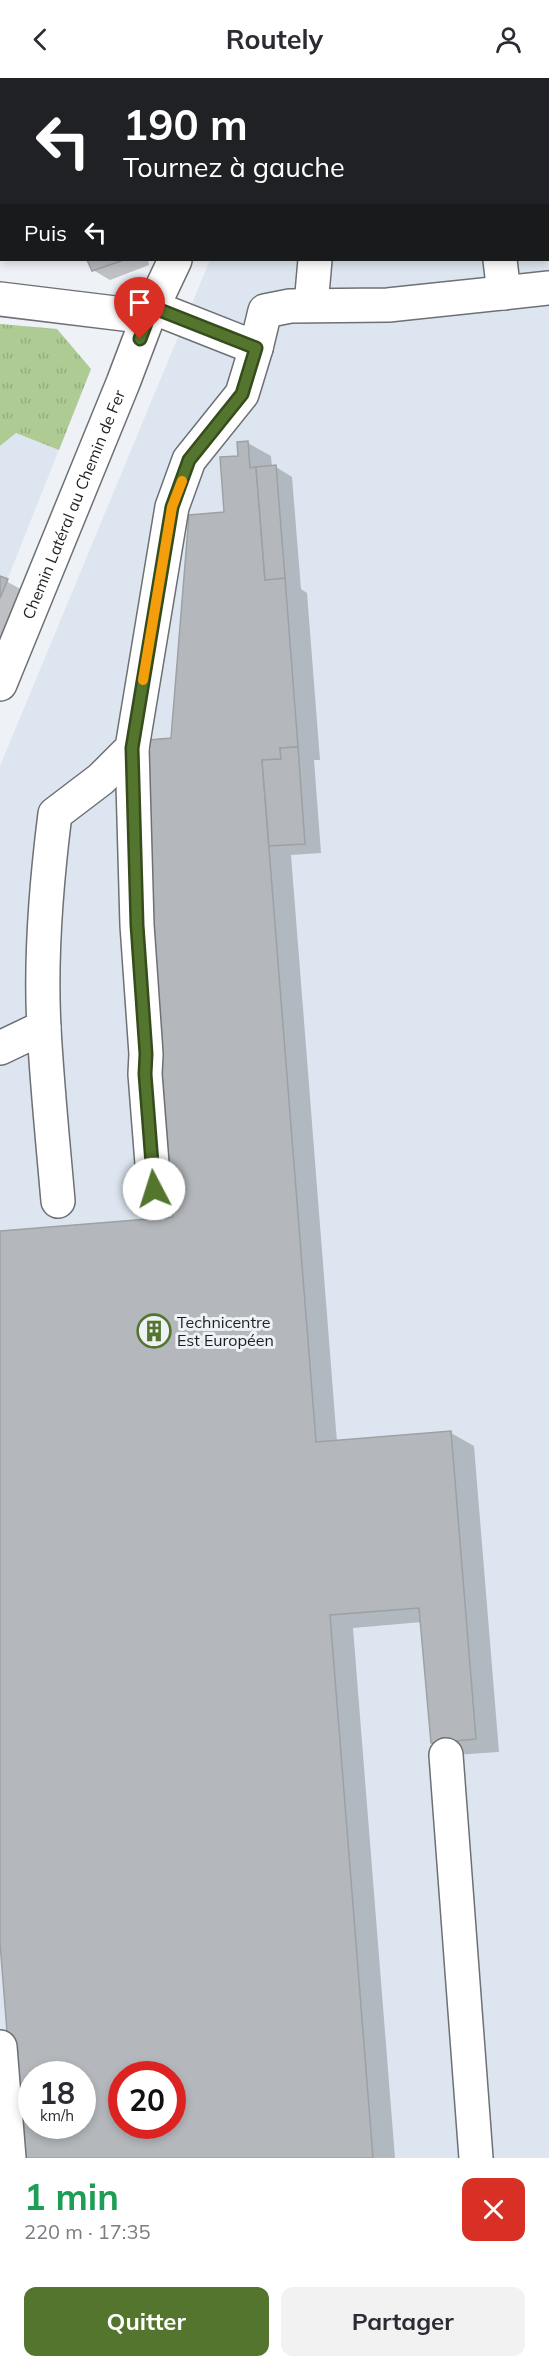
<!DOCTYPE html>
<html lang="fr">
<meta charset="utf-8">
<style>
:root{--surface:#fff;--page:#f2f2f3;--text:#2b2b33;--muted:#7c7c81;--accent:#53752d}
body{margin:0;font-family:Mulish,sans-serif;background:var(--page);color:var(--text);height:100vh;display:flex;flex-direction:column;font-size:22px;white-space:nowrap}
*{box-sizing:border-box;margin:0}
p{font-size:20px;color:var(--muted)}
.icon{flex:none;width:33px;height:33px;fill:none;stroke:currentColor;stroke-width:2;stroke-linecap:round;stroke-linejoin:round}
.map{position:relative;height:2080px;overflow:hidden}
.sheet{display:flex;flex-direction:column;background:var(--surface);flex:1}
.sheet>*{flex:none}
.hud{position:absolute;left:0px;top:0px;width:549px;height:183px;box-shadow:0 3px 9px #0003;background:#202124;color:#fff;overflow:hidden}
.speed{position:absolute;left:18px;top:1983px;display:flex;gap:12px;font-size:30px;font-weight:700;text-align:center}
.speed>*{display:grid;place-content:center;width:78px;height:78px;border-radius:50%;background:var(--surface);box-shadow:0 3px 9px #0003;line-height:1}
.speed small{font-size:15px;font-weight:400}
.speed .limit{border:9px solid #d22;background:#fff;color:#111}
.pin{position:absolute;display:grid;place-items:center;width:51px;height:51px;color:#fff;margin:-62px -26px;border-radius:50% 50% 50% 0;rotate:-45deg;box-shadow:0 0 6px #0007}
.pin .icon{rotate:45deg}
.me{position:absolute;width:66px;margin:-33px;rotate:355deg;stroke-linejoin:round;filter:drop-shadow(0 0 4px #0008)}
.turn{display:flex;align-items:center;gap:21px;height:126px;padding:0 24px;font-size:27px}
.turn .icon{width:78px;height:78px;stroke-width:2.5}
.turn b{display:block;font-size:42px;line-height:51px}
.then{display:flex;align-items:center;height:57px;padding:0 24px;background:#0003;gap:12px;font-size:22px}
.round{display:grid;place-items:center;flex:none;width:63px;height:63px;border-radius:12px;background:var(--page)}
.summary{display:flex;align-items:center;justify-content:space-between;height:102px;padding:0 24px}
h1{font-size:36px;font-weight:700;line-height:45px;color:#1e9e55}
.primary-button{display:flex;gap:12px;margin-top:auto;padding:12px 24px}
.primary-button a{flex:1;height:69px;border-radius:12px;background:var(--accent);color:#fff;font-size:24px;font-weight:700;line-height:69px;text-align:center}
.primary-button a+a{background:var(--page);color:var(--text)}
header{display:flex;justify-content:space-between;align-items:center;height:78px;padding:0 24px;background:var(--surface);font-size:27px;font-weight:700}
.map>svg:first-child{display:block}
.built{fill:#dde6f0;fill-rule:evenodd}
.grass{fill:url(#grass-tufts)}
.shadow{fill:#0003;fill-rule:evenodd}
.building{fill:#b4b8bc;stroke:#9da1a5;stroke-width:1.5;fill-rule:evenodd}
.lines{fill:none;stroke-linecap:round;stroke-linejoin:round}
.minor-casing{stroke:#6d7074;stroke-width:36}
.minor{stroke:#fff;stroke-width:33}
.route-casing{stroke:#364c1d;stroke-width:15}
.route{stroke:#53752d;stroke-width:10}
.slow{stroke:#f59e0b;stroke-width:10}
.labels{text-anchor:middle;stroke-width:6;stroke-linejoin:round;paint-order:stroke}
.street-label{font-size:16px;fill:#1e1f21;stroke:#eef1f6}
.poi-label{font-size:16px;fill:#1e1f21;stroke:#eef1f6;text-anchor:start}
</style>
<header><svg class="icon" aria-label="back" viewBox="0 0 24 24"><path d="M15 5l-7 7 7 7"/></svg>Routely<svg class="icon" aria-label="person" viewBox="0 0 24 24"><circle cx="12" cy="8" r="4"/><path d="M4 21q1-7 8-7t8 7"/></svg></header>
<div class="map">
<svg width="549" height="2080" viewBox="0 0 549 2080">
<defs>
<pattern id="grass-tufts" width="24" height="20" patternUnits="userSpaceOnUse" patternTransform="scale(1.5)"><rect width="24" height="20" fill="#adcb93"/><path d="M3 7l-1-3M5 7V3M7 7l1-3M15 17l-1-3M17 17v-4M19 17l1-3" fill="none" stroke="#94ae7e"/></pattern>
</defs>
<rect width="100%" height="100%" fill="#eef1f6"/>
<g class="built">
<path d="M285 0H549V2080H0V688L210 182H548V2ZM32 1996H82V2048H32ZM122 1996H172V2048H122Z"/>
<polygon points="0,246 57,251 91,291 0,520"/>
</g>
<polygon class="grass" points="0,246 57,251 91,291 59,372 16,355 0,368"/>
<g class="shadow">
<polygon points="71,0 190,0 70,2"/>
<polygon points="89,182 148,182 149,187 110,202 93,192"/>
<path d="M248 365 271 378 272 389H276L292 399 301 511 307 515 320 682H314L321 775 291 777 337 1364 451 1355 474 1368 499 1674 455 1677 432 1664 422 1544 353 1550 395 2080H19L0 1847V1155L175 1141 172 661 240 379ZM32 1996H82V2048H32ZM122 1996H172V2048H122Z"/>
<polygon points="0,500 30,516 0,589"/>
</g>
<g class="building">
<polygon points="69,0 156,0 69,2"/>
<rect x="0" y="87" width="2" height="43"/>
<polygon points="87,182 124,182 92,193"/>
<path d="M248 363 250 390 256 389 265 502 285 500 298 669 280 670 281 681 262 682 316 1364 451 1353 476 1661 431 1665 419 1530 330 1537 373 2080H17L0 1865V1153L173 1139 137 663 171 660 189 437 224 434 220 379 238 378 237 364ZM32 1996H82V2048H32ZM122 1996H172V2048H122Z"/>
<polygon points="276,387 285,500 265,502 256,389"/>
<polygon points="0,498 8,501 0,520"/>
<polygon points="298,669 305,766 269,768 262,682 281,681 280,670"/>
</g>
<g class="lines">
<g class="minor-casing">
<g id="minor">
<polyline points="165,2 166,0"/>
<polyline points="262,2 263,0"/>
<polyline points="484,2 484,0"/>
<polyline points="500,182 504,215"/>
<polyline points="0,221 148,239"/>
<polyline points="311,227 315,182"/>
<polyline points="256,270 265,233 290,228 388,227 549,210"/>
<path id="s1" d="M0 606 123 305 148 239 175 182"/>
<polyline points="132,670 137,847 146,976 145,996 154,1111"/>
<polyline points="0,970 44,949"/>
<path d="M58 1123C53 1065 47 1007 44 950 40 878 46 807 55 736L101 701 132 670 172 429 189 382 242 316 256 270 152 229"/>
<polyline points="446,1677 476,2080"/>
<polyline points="0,1969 9,2080"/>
</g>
</g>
<use href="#minor" class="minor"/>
</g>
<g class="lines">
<g class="route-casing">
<polyline id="route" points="140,261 152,229 256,270 242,316 189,382 172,429 132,670 137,847 146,976 145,996 154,1111"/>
</g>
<use href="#route" class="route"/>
<polyline class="slow" points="143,602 172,429 182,403"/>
</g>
<defs>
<g id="building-ring" transform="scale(1.725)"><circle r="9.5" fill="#eef1f6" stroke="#53752d" stroke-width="1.5"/><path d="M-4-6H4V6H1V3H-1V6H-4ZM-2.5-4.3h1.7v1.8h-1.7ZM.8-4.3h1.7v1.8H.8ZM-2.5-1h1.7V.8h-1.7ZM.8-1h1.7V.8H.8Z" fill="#53752d"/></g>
</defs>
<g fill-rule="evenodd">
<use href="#building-ring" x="154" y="1253"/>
</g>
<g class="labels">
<g class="street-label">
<text dy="6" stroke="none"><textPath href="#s1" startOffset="194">Chemin Latéral au Chemin de Fer</textPath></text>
</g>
<g class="poi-label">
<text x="177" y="1250">Technicentre<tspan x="177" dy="18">Est Européen</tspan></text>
</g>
</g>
</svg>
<div class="speed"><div>18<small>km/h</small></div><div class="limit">20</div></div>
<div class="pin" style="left:140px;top:261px;background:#d93025"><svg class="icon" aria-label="arrive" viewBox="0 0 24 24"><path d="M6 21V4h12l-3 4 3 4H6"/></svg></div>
<svg class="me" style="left:154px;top:1111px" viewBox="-20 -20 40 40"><circle r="19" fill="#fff"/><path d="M0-13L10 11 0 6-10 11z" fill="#53752d"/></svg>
<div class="hud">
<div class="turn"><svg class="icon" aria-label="left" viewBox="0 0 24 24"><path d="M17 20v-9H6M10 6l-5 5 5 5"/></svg><div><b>190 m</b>Tournez à gauche</div></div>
<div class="then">Puis<svg class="icon" aria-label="left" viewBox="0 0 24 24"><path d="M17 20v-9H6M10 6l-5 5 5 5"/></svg></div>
</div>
</div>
<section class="sheet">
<div class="summary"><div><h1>1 min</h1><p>220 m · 17:35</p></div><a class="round" style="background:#d93025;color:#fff"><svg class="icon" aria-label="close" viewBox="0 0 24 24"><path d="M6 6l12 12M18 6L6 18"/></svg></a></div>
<div class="primary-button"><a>Quitter</a><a>Partager</a></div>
</section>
